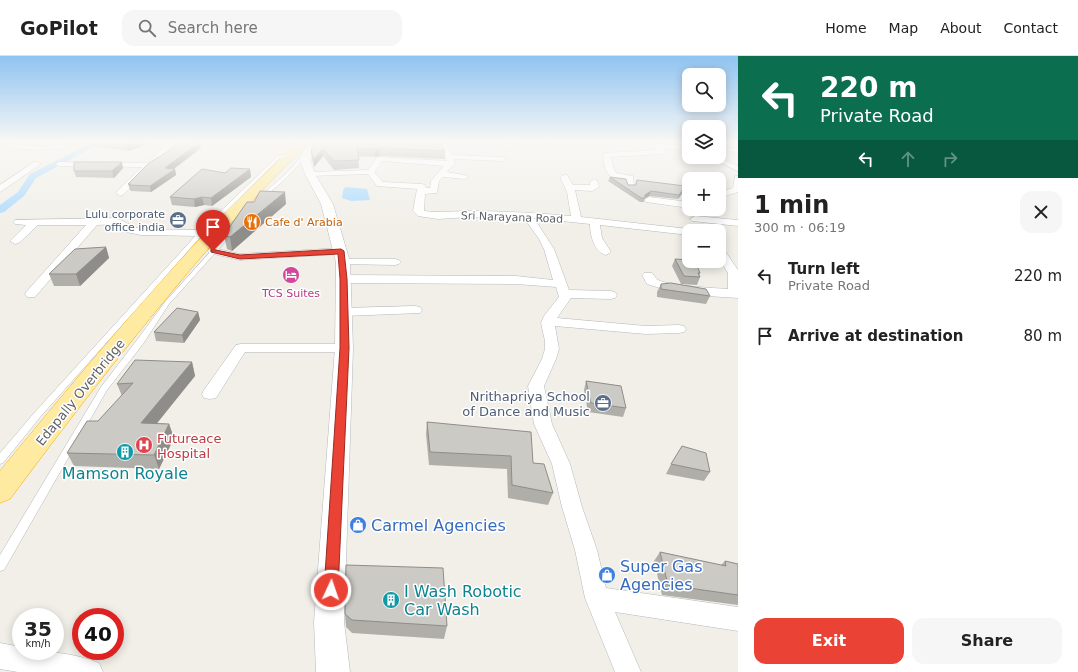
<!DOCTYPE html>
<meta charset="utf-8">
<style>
:root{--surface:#fff;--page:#f6f6f6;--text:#222;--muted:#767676;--line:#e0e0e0;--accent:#ea4335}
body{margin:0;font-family:"DejaVu Sans",sans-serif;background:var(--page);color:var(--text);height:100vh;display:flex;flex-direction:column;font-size:15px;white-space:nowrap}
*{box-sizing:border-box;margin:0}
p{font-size:13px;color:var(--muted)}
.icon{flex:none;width:22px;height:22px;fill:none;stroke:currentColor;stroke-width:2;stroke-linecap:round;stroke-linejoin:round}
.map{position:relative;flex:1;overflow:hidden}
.sheet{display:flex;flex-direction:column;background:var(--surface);width:340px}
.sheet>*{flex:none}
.hud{background:#0b6e4f;color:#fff;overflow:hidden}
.fabs{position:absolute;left:682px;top:12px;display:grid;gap:8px}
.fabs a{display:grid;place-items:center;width:44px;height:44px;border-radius:8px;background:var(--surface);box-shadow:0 2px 10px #0003;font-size:20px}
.speed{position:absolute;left:12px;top:552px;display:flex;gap:8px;font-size:20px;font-weight:700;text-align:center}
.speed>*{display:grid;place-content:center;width:52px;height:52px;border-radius:50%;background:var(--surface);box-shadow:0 2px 10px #0003;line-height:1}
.speed small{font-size:10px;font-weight:400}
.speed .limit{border:6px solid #d22;background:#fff;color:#111}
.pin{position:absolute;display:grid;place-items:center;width:34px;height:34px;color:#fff;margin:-41px -17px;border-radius:50% 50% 50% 0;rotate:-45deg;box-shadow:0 0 4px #0007}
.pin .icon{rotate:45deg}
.me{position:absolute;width:44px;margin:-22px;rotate:3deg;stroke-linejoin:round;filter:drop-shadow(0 0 3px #0008)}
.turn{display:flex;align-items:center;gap:14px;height:84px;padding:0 16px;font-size:18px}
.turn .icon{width:52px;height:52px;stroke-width:2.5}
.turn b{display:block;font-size:28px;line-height:34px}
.lanes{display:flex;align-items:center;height:38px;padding:0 16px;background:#0003;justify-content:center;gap:20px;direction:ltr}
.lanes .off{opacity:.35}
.round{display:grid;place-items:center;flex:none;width:42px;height:42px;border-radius:12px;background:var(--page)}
.overview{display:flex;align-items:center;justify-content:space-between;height:68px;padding:0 16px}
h1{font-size:24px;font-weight:600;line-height:30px}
.button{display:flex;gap:8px;margin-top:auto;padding:8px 16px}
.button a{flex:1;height:46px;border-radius:12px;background:var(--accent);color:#fff;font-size:16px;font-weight:600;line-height:46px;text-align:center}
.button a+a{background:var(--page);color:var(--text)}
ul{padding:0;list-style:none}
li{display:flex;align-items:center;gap:12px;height:60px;padding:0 16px}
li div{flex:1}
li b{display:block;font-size:15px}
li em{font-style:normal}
header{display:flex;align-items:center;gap:24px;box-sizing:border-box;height:56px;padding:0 20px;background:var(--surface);border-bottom:1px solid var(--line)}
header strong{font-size:19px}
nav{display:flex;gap:22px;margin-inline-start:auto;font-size:14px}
.search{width:280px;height:36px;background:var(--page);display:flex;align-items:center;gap:10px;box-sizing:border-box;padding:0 14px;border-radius:12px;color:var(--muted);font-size:15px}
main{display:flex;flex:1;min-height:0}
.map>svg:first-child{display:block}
.water{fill:#aadaff}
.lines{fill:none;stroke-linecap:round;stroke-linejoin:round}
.canal{fill:#aadaff;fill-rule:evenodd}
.service-casing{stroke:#b5b8bc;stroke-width:1}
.minor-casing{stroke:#b5b8bc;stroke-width:1}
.tertiary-casing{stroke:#b5b8bc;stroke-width:1}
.trunk-casing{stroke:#f9ab00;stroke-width:1}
.service{fill:#fff;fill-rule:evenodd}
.minor{fill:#fff;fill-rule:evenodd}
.tertiary{fill:#fff;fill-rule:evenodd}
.trunk{fill:#feeaa1;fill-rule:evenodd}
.wall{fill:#afaea9}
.shaded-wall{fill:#8f8d8a}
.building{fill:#cccac5;stroke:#8f8d8a}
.route{fill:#ea4335;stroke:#982c22}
.labels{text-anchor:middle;stroke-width:3;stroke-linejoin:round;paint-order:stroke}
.far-service-label{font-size:11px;fill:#4e5e75;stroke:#fff;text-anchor:end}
.far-street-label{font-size:11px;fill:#5f6368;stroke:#fff}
.far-food-label{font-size:11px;fill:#c56008;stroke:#fff;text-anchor:start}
.far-hotel-label{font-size:11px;fill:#b23c85;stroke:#fff}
.street-label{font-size:13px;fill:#5f6368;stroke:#fff}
.service-label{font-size:13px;fill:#4e5e75;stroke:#fff;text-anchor:end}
.health-label{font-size:13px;fill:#be3a42;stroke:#fff;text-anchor:start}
.near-culture-label{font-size:16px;fill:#0d838f;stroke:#fff}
.near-shop-label{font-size:16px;fill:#366cbe;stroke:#fff;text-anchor:start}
</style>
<header>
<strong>GoPilot</strong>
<div class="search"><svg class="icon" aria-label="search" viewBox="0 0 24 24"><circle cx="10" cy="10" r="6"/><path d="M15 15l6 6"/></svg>Search here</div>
<nav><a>Home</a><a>Map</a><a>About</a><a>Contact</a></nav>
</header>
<main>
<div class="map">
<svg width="738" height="616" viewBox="0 0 738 616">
<rect width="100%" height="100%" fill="#f1efe8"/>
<polygon class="water" points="345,131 367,133 370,144 351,145 342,142 343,135"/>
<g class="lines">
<polygon class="canal" points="93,86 103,86 36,122 24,140 4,156 0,157 0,149 18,136 30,118"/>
<g class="service-casing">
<g id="service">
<path d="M4 86 27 90 45 91 83 86C68 93 16 99 4 86Z"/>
<path d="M304 86 311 87C302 111 281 126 263 143H259V141C277 125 298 111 307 88Z"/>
<polygon points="292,97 293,99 280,102 203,178 41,360 3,407 0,408 0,397 35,356 199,176 278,100"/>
<polygon points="230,174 235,175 169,248 143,288 107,334 4,514 0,515 0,499 101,331 137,284 165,246"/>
</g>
</g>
<g class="minor-casing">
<g id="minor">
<polygon points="169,86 176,86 123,139 120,140 116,137 117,135 142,111 59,110 55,108 59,106 147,107"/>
<path d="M439 86H446L451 99 502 101 506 103 502 105 454 103V108L447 116 465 119 469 121 465 123 443 121 439 125 437 137 425 138 424 155C439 157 454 155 470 155 504 155 537 157 571 160L567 136 560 121 564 119H567L573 129H590V126L594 123 598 126 599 131 592 135 575 134 581 161 689 173 693 175H689V179L600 169 602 182 611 196 606 199C594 196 590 179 590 168L534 162 554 193 569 234 611 235 615 236 617 239 615 242 611 243 571 242 557 262 646 270 679 269 684 270 686 273 684 276 679 277 646 278 555 270 559 293 556 303 544 330 552 368 570 408 582 451 597 494 606 532 738 551V575L615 556 641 616H615L585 542 575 494 562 451 552 408 534 368 528 330 542 303 545 293V285L541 267 544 260 559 241 556 231 516 228 343 227 339 226 337 223 339 220 343 219 516 220 553 224 544 193 539 183 524 162 469 161 438 163 418 160 413 155 417 133 377 130 368 118 310 120 306 118 310 116 368 114 377 101H380L447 105ZM382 105 444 110 431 125 430 132H426L425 129 422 128 383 126 374 116Z"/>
<rect x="508" y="86" width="6" height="6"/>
<polygon points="540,86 546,86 546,87 543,89"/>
<path d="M663 88 689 90V94L663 92 667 96 663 98 611 101 613 111 616 117 633 120 634 130 633 132H627L626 123 613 122C605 117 602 106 604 97L657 94 654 91 655 89Z"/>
<polygon points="719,91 738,92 738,96 719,95"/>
<polygon points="708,101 718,101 738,110 738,115"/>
<polygon points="34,106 37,106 41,108 0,136 0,129"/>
<polygon points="735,120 738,120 738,136 719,142 719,136 733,132"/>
<polygon points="649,141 689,146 689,152 646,146 644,144"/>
<polygon points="695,160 738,164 738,170 692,165 690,163"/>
<path d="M114 162C124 164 131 171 141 173L201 174 206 177 201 180 141 179 126 176 116 168 97 169 35 241H27L25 238 27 235 86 169H38L19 187 15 188 10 185 26 169 15 168 13 166 15 164Z"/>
<path d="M719 191 723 192 738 214V242L707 240 663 233 647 228 642 219 644 217H652C654 219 655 222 658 224 670 230 713 232 728 233V217L719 203Z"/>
<polygon points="213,192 240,198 341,192 346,195 341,198 240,204 209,197 208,195 209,193"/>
<polygon points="343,203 395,203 399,204 401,206 399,208 395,209 339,208 337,206 339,204"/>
<polygon points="415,250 420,251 422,254 420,257 344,260 339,259 337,256 339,253 344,252"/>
<polygon points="241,288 344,288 349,289 351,292 349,295 344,296 245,296 216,342 210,343 204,342 202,338 204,334 236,289"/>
<path d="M0 587 21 591V595C47 595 75 597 99 607L103 616H18L0 613Z"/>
</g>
</g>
<g class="tertiary-casing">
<polygon id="tertiary" points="308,86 317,86 310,104 315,118 333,148 350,206 353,292 344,566 350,616 316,616 314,566 335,292 336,206 321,148 305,118 300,104"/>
</g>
<g class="trunk-casing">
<path id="trunk" d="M296 86H306L296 100C270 126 244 152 220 179 146 264 77 353 10 443L0 447V415C68 332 137 250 210 172 235 146 262 121 288 96Z"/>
</g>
<use href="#service" class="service"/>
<use href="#minor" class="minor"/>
<use href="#tertiary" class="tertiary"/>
<use href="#trunk" class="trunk"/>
</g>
<g class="wall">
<polygon points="81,86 153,86 129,95 90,90 90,88 81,88"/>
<polygon points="314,86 373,89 445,95 445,103 380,100 375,101 358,100 359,112 334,114 323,100 314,111 312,104 311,96"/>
<polygon points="201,92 173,113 175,113 176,119 151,136 131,135 130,134 128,128"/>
<polygon points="123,112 114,122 76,121 74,115"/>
<polygon points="250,113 251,121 212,150 204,149 195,151 172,149 170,141 225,117"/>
<polygon points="610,121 628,129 635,129 637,124 684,135 678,143 649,140 645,142 644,146 640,146 608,125"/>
<polygon points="286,148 232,195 227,193 224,179"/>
<polygon points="106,191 109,202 80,230 54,230 49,218"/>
<polygon points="675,203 700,217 699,220 700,221 697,229 681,228 672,210"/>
<polygon points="661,228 710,240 706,248 657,241 657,236"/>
<polygon points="198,256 200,264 184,287 156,285 154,276"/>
<polygon points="192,306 195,320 156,367 169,368 174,382 159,413 74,410 67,397 98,365 122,340 117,328"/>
<polygon points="586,325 626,352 623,361 588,356 584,334"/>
<polygon points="427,366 533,407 553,437 548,449 508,442 507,413 429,409 426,378"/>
<polygon points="671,408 710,416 704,425 666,418"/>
<polygon points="660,496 721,509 725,505 738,508 738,549 662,539 654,505"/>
<polygon points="345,558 447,570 444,583 352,577 346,571"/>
</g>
<g class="shaded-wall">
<polygon points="126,86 153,86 129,95"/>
<polygon points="200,86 201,92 166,119 165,112"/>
<polygon points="380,92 380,100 375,101 375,93"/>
<polygon points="323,93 323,100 314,111 314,103"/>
<polygon points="122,106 123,112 114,122 112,115"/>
<polygon points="175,113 176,119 151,136 150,130"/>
<polygon points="250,113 251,121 212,150 211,142"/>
<polygon points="685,130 684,135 678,143 679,139"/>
<polygon points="651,135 649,140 645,142 645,139"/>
<polygon points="285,136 286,148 232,195 230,181"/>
<polygon points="202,141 204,149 195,151 194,143"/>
<polygon points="106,191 109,202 80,230 76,218"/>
<polygon points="198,256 200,264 184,287 182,279"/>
<polygon points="192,306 195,320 146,381 141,367"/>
<polygon points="169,368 174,382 159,413 154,399"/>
</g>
<g class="building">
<polygon points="183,86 200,86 165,112 175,113 150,130 129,129 131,128 128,128 149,107"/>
<polygon points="314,86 372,86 373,89 376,86 441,86 445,95 380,92 375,93 357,92 359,104 334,105 323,93 314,103 311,96"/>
<polygon points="74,106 122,106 112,115 74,115"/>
<polygon points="231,112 250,113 211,142 202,141 194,143 170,141 202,113 225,117"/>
<polygon points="610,121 626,123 628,129 636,129 637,124 685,130 679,139 651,135 645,139 645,142 641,142"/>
<polygon points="260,135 285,136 230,181 224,179 247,146 254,146"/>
<polygon points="106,191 76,218 49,218 75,193"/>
<polygon points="675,203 689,204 689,205 695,205 700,217 698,217 700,221 684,220"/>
<polygon points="671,227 706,233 710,240 661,233 661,228"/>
<polygon points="177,252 198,256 182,279 154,276"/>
<polygon points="135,304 192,306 141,367 169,368 154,399 67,397 87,365 98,365 133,327 117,328"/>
<polygon points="586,325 621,330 626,352 591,347"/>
<polygon points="427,366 531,376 533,407 544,408 553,437 512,429 511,400 430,396"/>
<polygon points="682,390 706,397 710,416 671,408"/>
<polygon points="660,496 726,510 725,505 738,508 738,539 668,529"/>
<polygon points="346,509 443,512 447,570 352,564 345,558"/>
</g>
<linearGradient id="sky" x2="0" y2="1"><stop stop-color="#8fc3f1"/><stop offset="0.5" stop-color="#f9f8f5"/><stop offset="1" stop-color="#f9f8f5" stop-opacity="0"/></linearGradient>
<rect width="738" height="172" fill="url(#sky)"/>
<polygon class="route" points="211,193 240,199 341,193 344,195 347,223 349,292 338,534 336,539 331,541 326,539 324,534 340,292 340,223 338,198 240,203 211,196"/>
<defs>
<g id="office-disc" transform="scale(0.9)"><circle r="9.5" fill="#5c6f8a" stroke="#fff"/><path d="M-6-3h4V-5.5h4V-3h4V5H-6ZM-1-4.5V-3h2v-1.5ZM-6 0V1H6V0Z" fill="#fff"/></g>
<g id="restaurant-disc" transform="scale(0.9)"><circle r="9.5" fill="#e8710a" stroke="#fff"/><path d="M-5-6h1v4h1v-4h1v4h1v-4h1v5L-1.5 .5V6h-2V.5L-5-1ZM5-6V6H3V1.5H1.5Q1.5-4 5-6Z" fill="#fff"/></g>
<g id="hotel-disc" transform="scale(0.9)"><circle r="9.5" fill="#d1479c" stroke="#fff"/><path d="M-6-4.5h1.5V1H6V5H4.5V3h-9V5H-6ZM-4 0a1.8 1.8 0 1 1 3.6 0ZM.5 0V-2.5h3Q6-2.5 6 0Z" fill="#fff"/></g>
<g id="hospital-disc" transform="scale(0.9)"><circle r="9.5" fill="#e0444e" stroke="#fff"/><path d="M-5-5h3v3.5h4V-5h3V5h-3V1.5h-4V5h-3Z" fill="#fff"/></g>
<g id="building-disc" transform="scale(0.9)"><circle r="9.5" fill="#0f9aa8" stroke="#fff"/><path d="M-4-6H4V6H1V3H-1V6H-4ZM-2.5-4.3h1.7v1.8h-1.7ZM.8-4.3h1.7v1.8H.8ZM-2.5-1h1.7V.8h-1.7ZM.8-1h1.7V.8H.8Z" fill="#fff"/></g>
<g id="shop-disc" transform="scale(0.9)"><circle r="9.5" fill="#3f7fe0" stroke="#fff"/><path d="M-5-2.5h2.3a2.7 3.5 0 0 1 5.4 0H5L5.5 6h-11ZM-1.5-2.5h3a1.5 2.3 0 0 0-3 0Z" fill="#fff"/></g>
</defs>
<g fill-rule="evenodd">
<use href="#office-disc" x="178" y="164"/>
<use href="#restaurant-disc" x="252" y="166"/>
<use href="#hotel-disc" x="291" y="219"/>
<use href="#office-disc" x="603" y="347"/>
<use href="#hospital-disc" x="144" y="389"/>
<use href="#building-disc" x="125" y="396"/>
<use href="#shop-disc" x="358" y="469"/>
<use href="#shop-disc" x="607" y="519"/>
<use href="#building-disc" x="391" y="544"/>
</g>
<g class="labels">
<g class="far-service-label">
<text x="165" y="162">Lulu corporate<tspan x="165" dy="13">office india</tspan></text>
</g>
<g class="far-street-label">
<text transform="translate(512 161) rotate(2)" y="4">Sri Narayana Road</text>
</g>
<g class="far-food-label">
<text x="265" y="170">Cafe d' Arabia</text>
</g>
<g class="far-hotel-label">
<text x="291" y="241">TCS Suites</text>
</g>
<g class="street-label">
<text transform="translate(80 336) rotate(-51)" y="5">Edapally Overbridge</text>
</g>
<g class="service-label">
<text x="590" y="345">Nrithapriya School<tspan x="590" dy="15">of Dance and Music</tspan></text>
</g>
<g class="health-label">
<text x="157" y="387">Futureace<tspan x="157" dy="15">Hospital</tspan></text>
</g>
<g class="near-culture-label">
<text x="125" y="423">Mamson Royale</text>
<text x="404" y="541" text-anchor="start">I Wash Robotic<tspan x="404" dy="18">Car Wash</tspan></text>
</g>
<g class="near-shop-label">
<text x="371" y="475">Carmel Agencies</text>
<text x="620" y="516">Super Gas<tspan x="620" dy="18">Agencies</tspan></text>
</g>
</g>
</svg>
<div class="fabs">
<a><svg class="icon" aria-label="search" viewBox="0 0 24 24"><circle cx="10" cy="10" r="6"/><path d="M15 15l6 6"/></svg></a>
<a><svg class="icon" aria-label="layers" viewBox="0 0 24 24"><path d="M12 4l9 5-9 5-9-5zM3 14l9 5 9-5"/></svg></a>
<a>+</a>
<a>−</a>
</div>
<div class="speed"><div>35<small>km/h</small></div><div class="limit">40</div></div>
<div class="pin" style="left:213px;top:195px;background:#d93025"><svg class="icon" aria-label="arrive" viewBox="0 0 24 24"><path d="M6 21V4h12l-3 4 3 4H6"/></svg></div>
<svg class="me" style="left:331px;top:534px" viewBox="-20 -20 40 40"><circle r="17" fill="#ea4335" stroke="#fff" stroke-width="3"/><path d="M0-11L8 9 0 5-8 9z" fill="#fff"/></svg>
</div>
<section class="sheet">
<div class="hud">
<div class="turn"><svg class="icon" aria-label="left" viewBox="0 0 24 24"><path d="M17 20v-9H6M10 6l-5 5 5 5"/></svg><div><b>220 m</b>Private Road</div></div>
<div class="lanes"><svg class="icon" aria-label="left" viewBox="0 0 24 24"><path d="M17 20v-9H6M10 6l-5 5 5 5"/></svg><svg class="icon off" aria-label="ahead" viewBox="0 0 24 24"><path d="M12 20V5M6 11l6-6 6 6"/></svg><svg class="icon off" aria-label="right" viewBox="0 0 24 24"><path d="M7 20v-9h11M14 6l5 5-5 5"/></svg></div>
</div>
<div class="overview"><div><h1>1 min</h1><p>300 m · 06:19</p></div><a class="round"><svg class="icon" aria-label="close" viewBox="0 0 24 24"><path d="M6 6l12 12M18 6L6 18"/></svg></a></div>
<ul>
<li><svg class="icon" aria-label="left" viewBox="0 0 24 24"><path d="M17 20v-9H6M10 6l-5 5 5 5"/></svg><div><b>Turn left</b><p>Private Road</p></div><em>220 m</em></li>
<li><svg class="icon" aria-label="arrive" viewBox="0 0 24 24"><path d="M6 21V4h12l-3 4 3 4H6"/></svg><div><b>Arrive at destination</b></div><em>80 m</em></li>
</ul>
<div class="button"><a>Exit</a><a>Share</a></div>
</section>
</main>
